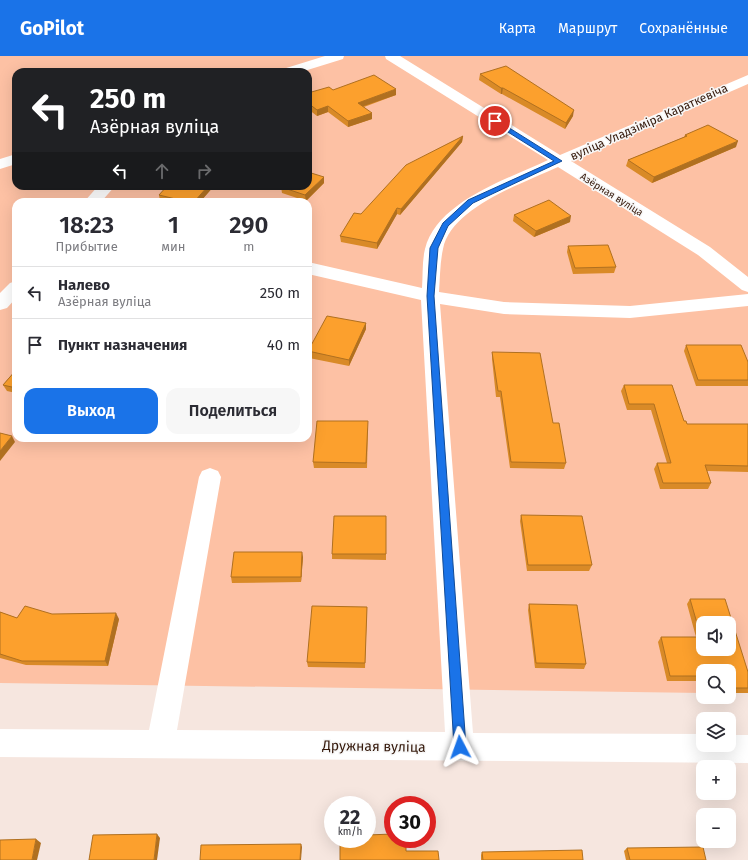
<!DOCTYPE html>
<html lang="ru">
<meta charset="utf-8">
<style>
:root{--surface:#fff;--page:#f7f7f7;--text:#2b2b33;--muted:#7c7c81;--line:#e1e1e2;--accent:#1a73e8}
body{margin:0;font-family:"Fira Sans",sans-serif;background:var(--page);color:var(--text);height:100vh;display:flex;flex-direction:column;font-size:15px;white-space:nowrap}
*{box-sizing:border-box;margin:0}
p{font-size:13px;color:var(--muted)}
.icon{flex:none;width:22px;height:22px;fill:none;stroke:currentColor;stroke-width:2;stroke-linecap:round;stroke-linejoin:round}
.map{position:relative;flex:1;overflow:hidden}
.drawer{position:absolute;left:12px;top:142px;width:300px;height:244px;display:flex;flex-direction:column;background:var(--surface);border-radius:12px;box-shadow:0 4px 16px #0002}
.drawer>*{flex:none}
.top-card{position:absolute;left:12px;top:12px;width:300px;height:122px;border-radius:12px;box-shadow:0 4px 16px #0002;background:#202124;color:#fff;overflow:hidden}
.controls{position:absolute;left:696px;top:560px;display:grid;gap:8px}
.controls a{display:grid;place-items:center;width:40px;height:40px;border-radius:8px;background:var(--surface);box-shadow:0 4px 16px #0002;font-size:20px}
.speed{position:absolute;left:324px;top:740px;display:flex;gap:8px;font-size:20px;font-weight:700;text-align:center}
.speed>*{display:grid;place-content:center;width:52px;height:52px;border-radius:50%;background:var(--surface);box-shadow:0 4px 16px #0002;line-height:1}
.speed small{font-size:10px;font-weight:400}
.speed .limit{border:6px solid #d22;background:#fff;color:#111}
.pin{position:absolute;display:grid;place-items:center;width:34px;height:34px;color:#fff;margin:-17px;border:2px solid #fff;border-radius:50%;box-shadow:0 1px 4px #0007}
.me{position:absolute;width:44px;margin:-22px;rotate:356deg;stroke-linejoin:round;filter:drop-shadow(0 0 3px #0008)}
.turn{display:flex;align-items:center;gap:14px;height:84px;padding:0 12px;font-size:18px}
.turn .icon{width:52px;height:52px;stroke-width:2.5}
.turn b{display:block;font-size:28px;line-height:34px}
.lanes{display:flex;align-items:center;height:38px;padding:0 12px;background:#0003;justify-content:center;gap:20px;direction:ltr}
.lanes .off{opacity:.35}
.eta{display:flex;justify-content:space-evenly;align-items:center;height:68px;text-align:center}
.eta b{font-size:24px;font-weight:600;line-height:28px}
.button{display:flex;gap:8px;margin-top:auto;padding:8px 12px}
.button a{flex:1;height:46px;border-radius:12px;background:var(--accent);color:#fff;font-size:16px;font-weight:600;line-height:46px;text-align:center}
.button a+a{background:var(--page);color:var(--text)}
ul{padding:0;list-style:none}
li{display:flex;align-items:center;gap:12px;height:52px;padding:0 12px;border-top:1px solid var(--line)}
li div{flex:1}
li b{display:block;font-size:15px}
li em{font-style:normal}
header{display:flex;align-items:center;gap:24px;box-sizing:border-box;height:56px;padding:0 20px;background:var(--accent);color:#fff}
header strong{font-size:19px}
nav{display:flex;gap:22px;margin-inline-start:auto;font-size:14px}
.map>svg:first-child{display:block}
.green{fill:#fdc1a4;fill-rule:evenodd}
.lines{fill:none;stroke-linecap:round;stroke-linejoin:round}
.street{fill:#fff;fill-rule:evenodd}
.secondary{fill:#fff;fill-rule:evenodd}
.wall{fill:#d98a27}
.shaded-wall{fill:#b07020}
.building{fill:#fca02d;stroke:#b07020;fill-rule:evenodd}
.route{fill:#1a73e8;stroke:#114b97}
.labels{text-anchor:middle;stroke-width:3;stroke-linejoin:round;paint-order:stroke}
.far-street-label{font-size:10px;fill:#34180a;stroke:#f7f7f7}
.street-label{font-size:12px;fill:#34180a;stroke:#f7f7f7}
.near-street-label{font-size:14px;fill:#34180a;stroke:#f7f7f7}
</style>
<header>
<strong>GoPilot</strong>
<nav><a>Карта</a><a>Маршрут</a><a>Сохранённые</a></nav>
</header>
<div class="map">
<svg width="748" height="804" viewBox="0 0 748 804">
<rect width="100%" height="100%" fill="#f6e6df"/>
<path class="green" d="M0 0H748V637H729V615H703V637L0 627ZM16 16H308V130H16ZM16 146H308V382H16ZM703 567H729V593H703Z"/>
<g class="lines">
<g class="street">
<path d="M385 0H400L560 99 748 19V28L571 105 710 191 748 221V236L742 234 698 199 558 111C524 127 451 151 443 193 440 206 440 222 439 236L504 246 630 250 748 238V250L630 262 504 258 440 248 473 677 703 678V689H729V679H748V707L0 701V673L149 674 199 421 202 415 210 412 218 415 221 421 177 674 445 676 421 244 308 218V206L422 232C423 219 422 205 425 193 437 145 508 123 548 104L386 3Z"/>
<polygon points="98,130 115,130 101,146 84,146"/>
<polygon points="16,225 16,242 7,252 0,254 0,237 10,227"/>
</g>
<g class="secondary">
<polygon points="325,0 344,0 343,3 301,16 281,16 283,13"/>
<polygon points="16,98 16,108 0,113 0,103"/>
</g>
</g>
<g class="wall">
<polygon points="480,18 573,60 565,73 502,38 501,38 479,24"/>
<polygon points="333,34 396,39 364,51 372,63 348,71 328,56 317,60 308,53 308,37"/>
<polygon points="685,79 736,91 652,127 626,110 628,104 684,81"/>
<polygon points="463,80 462,86 400,159 397,158 377,193 341,186 340,180 361,158"/>
<polygon points="324,127 306,145 282,137 281,131"/>
<polygon points="214,130 200,146 163,146 160,145 159,139"/>
<polygon points="514,159 570,166 534,181 513,165"/>
<polygon points="568,190 616,211 614,217 573,218 567,196"/>
<polygon points="366,267 366,273 349,310 309,302 308,295"/>
<polygon points="686,289 748,306 748,330 696,330 684,295"/>
<polygon points="492,296 553,367 566,407 564,413 510,412 500,341 496,341 492,303"/>
<polygon points="16,314 16,337 7,335 3,329"/>
<polygon points="624,329 684,365 687,368 748,368 748,416 707,415 711,427 708,433 660,433 654,413 657,407 667,407 651,354 627,354 621,335"/>
<polygon points="368,372 367,412 314,412 313,406"/>
<polygon points="521,459 592,509 589,515 527,515 520,465"/>
<polygon points="386,460 386,504 332,503 332,498"/>
<polygon points="303,501 301,526 232,527 231,521"/>
<polygon points="690,543 748,616 748,637 729,637 729,615 703,615 703,625 667,625 658,586 661,581 696,581 687,548"/>
<polygon points="529,548 586,608 584,613 535,612 528,554"/>
<polygon points="367,551 365,612 308,611 307,606"/>
<polygon points="0,556 17,562 52,558 119,563 108,610 26,609 0,602"/>
<polygon points="627,792 706,804 626,804 624,795"/>
<polygon points="482,796 583,804 481,804 481,799"/>
</g>
<g class="shaded-wall">
<polygon points="501,32 503,32 502,38 501,38"/>
<polygon points="396,33 396,39 358,52 358,47"/>
<polygon points="328,50 328,56 317,60 317,54"/>
<polygon points="574,54 573,60 565,73 566,67"/>
<polygon points="372,57 372,63 348,71 348,65"/>
<polygon points="463,80 462,86 400,159 401,153"/>
<polygon points="738,85 736,91 652,127 654,121"/>
<polygon points="324,121 324,127 306,145 305,139"/>
<polygon points="208,130 214,130 200,146 194,146"/>
<polygon points="397,152 397,158 377,193 377,187"/>
<polygon points="571,160 570,166 534,181 536,175"/>
<polygon points="366,267 366,273 349,310 349,304"/>
<polygon points="12,380 15,386 0,405 0,395"/>
<polygon points="302,496 303,501 301,526 301,521"/>
<polygon points="116,557 119,563 108,610 105,605"/>
<polygon points="157,778 160,782 157,804 154,804"/>
<polygon points="36,783 41,787 37,804 32,804"/>
<polygon points="301,788 302,791 301,804 300,804"/>
</g>
<g class="building">
<polygon points="506,10 574,54 566,67 503,32 501,32 480,18"/>
<polygon points="374,19 396,33 358,47 372,57 348,65 328,50 317,54 308,47 308,37 329,31 333,34"/>
<polygon points="708,69 738,85 654,121 628,104 687,80 685,79"/>
<polygon points="463,80 401,153 397,152 377,187 340,180 354,157 361,158 406,109"/>
<polygon points="308,116 324,121 305,139 281,131 282,130 308,130"/>
<polygon points="167,130 208,130 194,146 188,146 159,139"/>
<polygon points="549,144 571,160 536,175 514,159"/>
<polygon points="608,189 616,211 575,212 568,190"/>
<polygon points="327,260 366,267 349,304 308,295"/>
<polygon points="686,289 741,289 748,306 748,324 698,324"/>
<polygon points="492,296 540,297 553,367 559,367 566,407 511,406 501,335 498,335"/>
<polygon points="16,314 16,332 3,329"/>
<polygon points="624,329 672,329 684,365 686,365 687,368 748,368 748,410 705,409 711,427 663,427 657,407 671,407 654,348 629,348"/>
<polygon points="317,365 368,365 366,407 313,406"/>
<polygon points="0,377 12,380 0,395"/>
<polygon points="521,459 582,460 592,509 528,509"/>
<polygon points="334,460 386,460 386,498 332,498"/>
<polygon points="234,496 302,496 301,521 231,521"/>
<path d="M690 543H725L748 616V632H729V615H703V620H670L661 581H701ZM703 567H729V593H703Z"/>
<polygon points="529,548 577,549 586,608 536,607"/>
<polygon points="25,550 52,558 116,557 105,605 22,605 0,598 0,556 17,562"/>
<polygon points="312,550 367,551 365,607 307,606"/>
<polygon points="157,778 154,804 89,804 93,779"/>
<polygon points="393,778 393,783 406,783 406,795 438,795 439,804 340,804 340,783 367,783 367,779"/>
<polygon points="36,783 32,804 0,804 0,784"/>
<polygon points="301,788 300,804 200,804 201,789"/>
<polygon points="703,791 706,804 630,804 627,792"/>
<polygon points="582,794 583,804 483,804 482,796"/>
</g>
<polygon class="route" points="495,63 562,105 473,147 448,170 438,192 434,240 466,691 464,695 460,697 456,695 454,691 427,240 430,192 443,167 468,144 554,105 492,66 492,65"/>
<g class="labels">
<g class="far-street-label">
<text transform="translate(612 138) rotate(32)" y="4">Азёрная вуліца</text>
</g>
<g class="street-label">
<text transform="translate(649 66) rotate(-24)" y="4">вуліца Уладзіміра Караткевіча</text>
</g>
<g class="near-street-label">
<text transform="translate(374 690) rotate(1)" y="5">Дружная вуліца</text>
</g>
</g>
</svg>
<div class="controls">
<a><svg class="icon" aria-label="sound" viewBox="0 0 24 24"><path d="M4 9h4l5-4v14l-5-4H4zM17 9q2 3 0 6"/></svg></a>
<a><svg class="icon" aria-label="search" viewBox="0 0 24 24"><circle cx="10" cy="10" r="6"/><path d="M15 15l6 6"/></svg></a>
<a><svg class="icon" aria-label="layers" viewBox="0 0 24 24"><path d="M12 4l9 5-9 5-9-5zM3 14l9 5 9-5"/></svg></a>
<a>+</a>
<a>−</a>
</div>
<div class="speed"><div>22<small>km/h</small></div><div class="limit">30</div></div>
<div class="pin" style="left:495px;top:65px;background:#d93025"><svg class="icon" aria-label="arrive" viewBox="0 0 24 24"><path d="M6 21V4h12l-3 4 3 4H6"/></svg></div>
<svg class="me" style="left:460px;top:691px" viewBox="-20 -20 40 40"><path d="M0-17L14 15 0 8-14 15z" fill="#1a73e8" stroke="#fff" stroke-width="4"/></svg>
<div class="top-card">
<div class="turn"><svg class="icon" aria-label="left" viewBox="0 0 24 24"><path d="M17 20v-9H6M10 6l-5 5 5 5"/></svg><div><b>250 m</b>Азёрная вуліца</div></div>
<div class="lanes"><svg class="icon" aria-label="left" viewBox="0 0 24 24"><path d="M17 20v-9H6M10 6l-5 5 5 5"/></svg><svg class="icon off" aria-label="ahead" viewBox="0 0 24 24"><path d="M12 20V5M6 11l6-6 6 6"/></svg><svg class="icon off" aria-label="right" viewBox="0 0 24 24"><path d="M7 20v-9h11M14 6l5 5-5 5"/></svg></div>
</div>
<section class="drawer">
<div class="eta">
<div><b>18:23</b><p>Прибытие</p></div>
<div><b>1</b><p>мин</p></div>
<div><b>290</b><p>m</p></div>
</div>
<ul>
<li><svg class="icon" aria-label="left" viewBox="0 0 24 24"><path d="M17 20v-9H6M10 6l-5 5 5 5"/></svg><div><b>Налево</b><p>Азёрная вуліца</p></div><em>250 m</em></li>
<li><svg class="icon" aria-label="arrive" viewBox="0 0 24 24"><path d="M6 21V4h12l-3 4 3 4H6"/></svg><div><b>Пункт назначения</b></div><em>40 m</em></li>
</ul>
<div class="button"><a>Выход</a><a>Поделиться</a></div>
</section>
</div>
